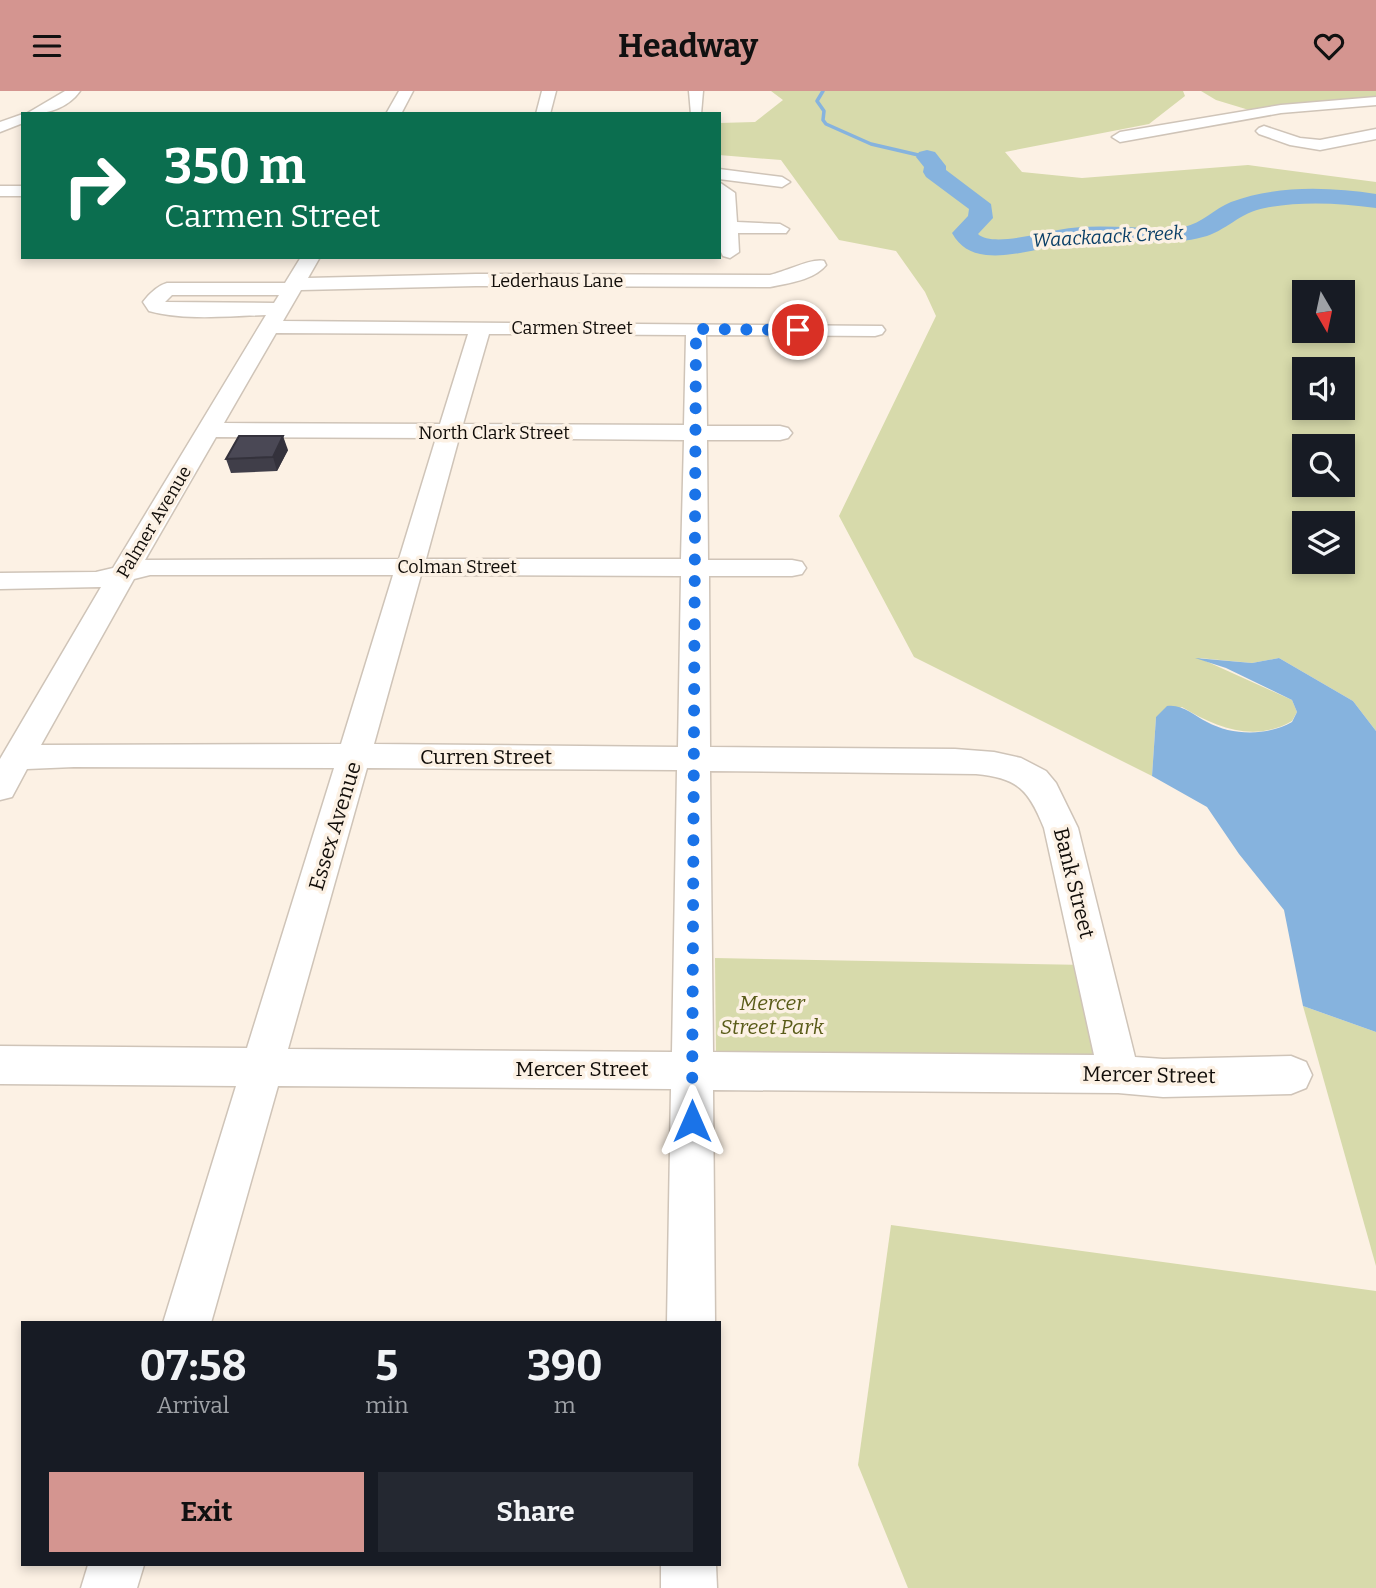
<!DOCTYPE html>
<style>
:root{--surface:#171b24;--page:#242831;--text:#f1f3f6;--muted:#9ea1a6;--accent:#d49590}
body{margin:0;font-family:Bitter,serif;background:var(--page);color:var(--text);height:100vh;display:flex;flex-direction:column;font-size:26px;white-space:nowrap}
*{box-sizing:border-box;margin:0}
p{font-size:23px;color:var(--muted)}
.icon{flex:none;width:38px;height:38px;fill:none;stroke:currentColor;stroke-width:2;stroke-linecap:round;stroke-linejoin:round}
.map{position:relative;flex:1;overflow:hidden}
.sheet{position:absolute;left:21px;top:1230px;width:700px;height:245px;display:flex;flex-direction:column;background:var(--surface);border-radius:0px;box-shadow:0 4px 10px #0003}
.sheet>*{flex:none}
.top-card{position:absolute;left:21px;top:21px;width:700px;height:147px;border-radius:0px;box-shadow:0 4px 10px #0003;background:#0b6e4f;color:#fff;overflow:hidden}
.needle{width:46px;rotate:171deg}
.buttons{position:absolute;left:1292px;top:189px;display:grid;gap:14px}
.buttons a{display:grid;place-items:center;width:63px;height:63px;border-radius:0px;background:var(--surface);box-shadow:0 4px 10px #0003;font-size:35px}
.pin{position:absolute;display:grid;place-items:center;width:60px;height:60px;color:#fff;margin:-30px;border:4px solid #fff;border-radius:50%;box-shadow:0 2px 7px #0007}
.me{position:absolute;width:77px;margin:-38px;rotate:0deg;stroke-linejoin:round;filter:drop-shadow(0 0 5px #0008)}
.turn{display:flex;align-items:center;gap:24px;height:147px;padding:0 28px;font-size:32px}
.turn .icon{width:91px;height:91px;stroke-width:2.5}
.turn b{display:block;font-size:49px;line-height:60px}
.eta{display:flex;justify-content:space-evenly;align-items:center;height:119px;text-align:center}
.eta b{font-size:42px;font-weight:700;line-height:49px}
.button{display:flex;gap:14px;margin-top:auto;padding:14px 28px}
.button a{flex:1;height:80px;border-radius:0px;background:var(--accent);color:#111;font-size:28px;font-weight:700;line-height:80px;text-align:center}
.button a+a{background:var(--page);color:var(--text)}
header{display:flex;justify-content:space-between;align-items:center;height:91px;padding:0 28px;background:var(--accent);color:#111;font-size:32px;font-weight:700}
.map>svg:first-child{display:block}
.green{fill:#d7daab;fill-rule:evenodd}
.water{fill:#86b3de}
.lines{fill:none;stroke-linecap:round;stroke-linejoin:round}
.stream{stroke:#86b3de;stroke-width:3.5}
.river{fill:#86b3de;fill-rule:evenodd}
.minor-casing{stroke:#cfc4b8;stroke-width:3}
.minor{fill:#fff;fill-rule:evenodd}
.wall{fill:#403e49}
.shaded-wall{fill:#34323c}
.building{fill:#4a4855;stroke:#34323c;stroke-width:2}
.route{stroke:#1a73e8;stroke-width:12;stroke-dasharray:0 21.6}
.labels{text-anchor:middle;stroke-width:7;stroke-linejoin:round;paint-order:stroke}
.far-street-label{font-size:18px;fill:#110d09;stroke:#fcf1e4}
.far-water-label{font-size:19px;font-style:italic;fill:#0a3f67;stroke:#fcf1e4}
.street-label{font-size:21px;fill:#110d09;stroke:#fcf1e4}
.park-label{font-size:21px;font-style:italic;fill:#5a5c19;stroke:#fcf1e4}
</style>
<header><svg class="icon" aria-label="menu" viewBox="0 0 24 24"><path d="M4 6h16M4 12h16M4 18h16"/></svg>Headway<svg class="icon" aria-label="heart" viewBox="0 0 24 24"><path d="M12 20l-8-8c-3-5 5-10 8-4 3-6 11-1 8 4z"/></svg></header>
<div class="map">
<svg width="1376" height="1497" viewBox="0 0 1376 1497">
<rect width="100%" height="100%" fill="#fcf1e4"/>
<g class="green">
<path d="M771 0H1183L1185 5 1149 33 1005 61 1022 81 1082 87 1248 74 1376 91V640L1353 610 1279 567 1252 572 1199 567 1292 609 1297 621 1292 630C1254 652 1217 637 1182 616L1156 626 1152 685 914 566 839 425 936 225 925 201 896 160 839 149 781 69 719 64V32L755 31 783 9ZM1304 201H1342V240H1304ZM1304 278H1342V317H1304ZM1304 355H1342V394H1304ZM1304 432H1342V471H1304Z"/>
<polygon points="1201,0 1376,0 1376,7 1249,19 1216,9"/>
<polygon points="715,867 1088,874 1117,977 716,964"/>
<polygon points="1303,915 1376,941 1376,1175"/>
<polygon points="891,1134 1376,1200 1376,1497 908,1497 858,1374"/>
</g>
<path class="water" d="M1195 567 1252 572 1279 567 1353 610 1376 640V941L1303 915 1284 819 1239 763 1207 716 1152 685 1156 626 1167 615C1183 613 1193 624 1207 631 1233 645 1267 645 1292 631L1297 621 1292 609 1226 577Z"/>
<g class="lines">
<polyline class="stream" points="823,0 817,10 824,20 823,29 826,33 871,53 927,66"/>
<path class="river" d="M927 59 935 61 946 75V79L991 113 993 127 978 143C992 156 1039 142 1058 139 1100 131 1142 140 1184 136 1202 132 1214 118 1231 111 1276 94 1330 96 1376 103V117C1339 112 1301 110 1265 117 1240 121 1225 141 1203 146 1162 157 1122 147 1081 151 1049 153 1018 167 986 164 970 162 960 156 952 142L968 125 969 118 926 86 923 81 924 76 916 66 919 61Z"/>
<g class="minor-casing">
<g id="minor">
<path d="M65 0H80C67 18 47 23 26 23Z"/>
<polygon points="399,0 413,0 401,23 386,23"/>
<polygon points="542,0 556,0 550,23 536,23"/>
<polygon points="689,0 703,0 701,23 691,23"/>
<polygon points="1376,6 1376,14 1281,22 1120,51 1112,46 1120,41 1281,14"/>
<polygon points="23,23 23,32 0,41 0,31"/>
<polygon points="1264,35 1300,47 1320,49 1376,38 1376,48 1320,59 1290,54 1259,43 1256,40 1259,37"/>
<polygon points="719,78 782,86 790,91 782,96 719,88"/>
<polygon points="719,91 735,102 737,131 780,133 789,138 786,142 738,142 739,161 730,167 723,165 721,161"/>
<rect x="0" y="95" width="23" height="10"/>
<path d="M301 166H320L308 187 476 183 770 184C785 181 811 167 824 170L826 174C814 189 789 192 770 196L476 195 301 199 283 230 882 235 885 239 882 243 875 245 706 244 707 335H780L788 337 792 342 788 347 780 349H707L708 469H792L802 471 806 477 802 483 792 485H709L710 656 955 658 994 661 1021 667 1046 680 1056 692 1078 737 1135 966 1163 968 1291 965 1306 971 1312 984 1306 997 1291 1003 1163 1006 1118 1002 713 999 715 1232H667L671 998 278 995 211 1232H163L236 995 0 993V955L247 957 334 677 74 676 27 678 12 706 0 709V668L101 496 0 498V482L96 481 113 477 266 224C228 225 186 230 149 220L143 211C149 203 157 195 167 192H285ZM172 204H279L274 212 165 211ZM276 242 468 243 440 333 224 332ZM489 243 686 244 684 334 463 333ZM216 346 436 347 399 468 145 469ZM459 347 684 349 681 468H426ZM150 484H393L341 653 41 654 134 488ZM421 484 681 485 678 656 374 653ZM367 677 677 679 672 961 288 958ZM710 680 976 683C1018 687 1029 699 1044 737L1094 964 713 961Z"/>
<polygon points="88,1474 144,1474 137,1497 81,1497"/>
<polygon points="661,1474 716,1474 717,1497 661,1497"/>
</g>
</g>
<use href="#minor" class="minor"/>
</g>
<polygon class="wall" points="288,359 277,380 231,382 226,368"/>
<polygon class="shaded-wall" points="283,345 288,359 277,380 273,366"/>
<polygon class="building" points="239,345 283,345 273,366 226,368"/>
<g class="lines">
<polyline class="route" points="692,1030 696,238 798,239"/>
</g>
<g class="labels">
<g class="far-street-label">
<text x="557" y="196">Lederhaus Lane</text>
<text x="572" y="243">Carmen Street</text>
<text x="494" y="348">North Clark Street</text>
<text transform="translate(154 431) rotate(-59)" y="6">Palmer Avenue</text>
<text x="457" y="482">Colman Street</text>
</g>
<g class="far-water-label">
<text transform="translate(1108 145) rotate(-3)" y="7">Waackaack Creek</text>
</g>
<g class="street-label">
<text x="486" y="673">Curren Street</text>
<text transform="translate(335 735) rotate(-73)" y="7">Essex Avenue</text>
<text transform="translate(1074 792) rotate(76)" y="7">Bank Street</text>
<text x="582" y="985">Mercer Street</text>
<text transform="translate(1149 984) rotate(1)" y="7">Mercer Street</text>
</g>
<g class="park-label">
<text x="772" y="919">Mercer<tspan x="772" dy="24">Street Park</tspan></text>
</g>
</g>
</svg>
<div class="buttons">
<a><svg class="needle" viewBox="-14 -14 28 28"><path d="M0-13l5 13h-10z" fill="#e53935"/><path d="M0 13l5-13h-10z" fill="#9ea1a6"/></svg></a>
<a><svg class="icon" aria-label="sound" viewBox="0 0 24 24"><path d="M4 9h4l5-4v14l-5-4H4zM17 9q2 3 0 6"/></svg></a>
<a><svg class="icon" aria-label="search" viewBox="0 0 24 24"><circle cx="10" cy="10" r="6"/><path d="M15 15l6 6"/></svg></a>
<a><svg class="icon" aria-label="layers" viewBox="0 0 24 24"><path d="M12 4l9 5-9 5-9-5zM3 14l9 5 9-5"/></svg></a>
</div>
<div class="pin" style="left:798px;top:239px;background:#d93025"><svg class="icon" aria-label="arrive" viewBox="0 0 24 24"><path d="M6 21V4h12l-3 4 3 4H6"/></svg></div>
<svg class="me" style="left:692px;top:1030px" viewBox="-20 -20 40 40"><path d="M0-17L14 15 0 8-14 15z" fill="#1a73e8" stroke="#fff" stroke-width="4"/></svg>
<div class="top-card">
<div class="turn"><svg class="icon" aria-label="right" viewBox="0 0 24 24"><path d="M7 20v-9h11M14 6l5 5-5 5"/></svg><div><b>350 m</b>Carmen Street</div></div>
</div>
<section class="sheet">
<div class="eta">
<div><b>07:58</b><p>Arrival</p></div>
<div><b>5</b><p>min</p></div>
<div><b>390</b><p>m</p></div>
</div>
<div class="button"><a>Exit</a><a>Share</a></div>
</section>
</div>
